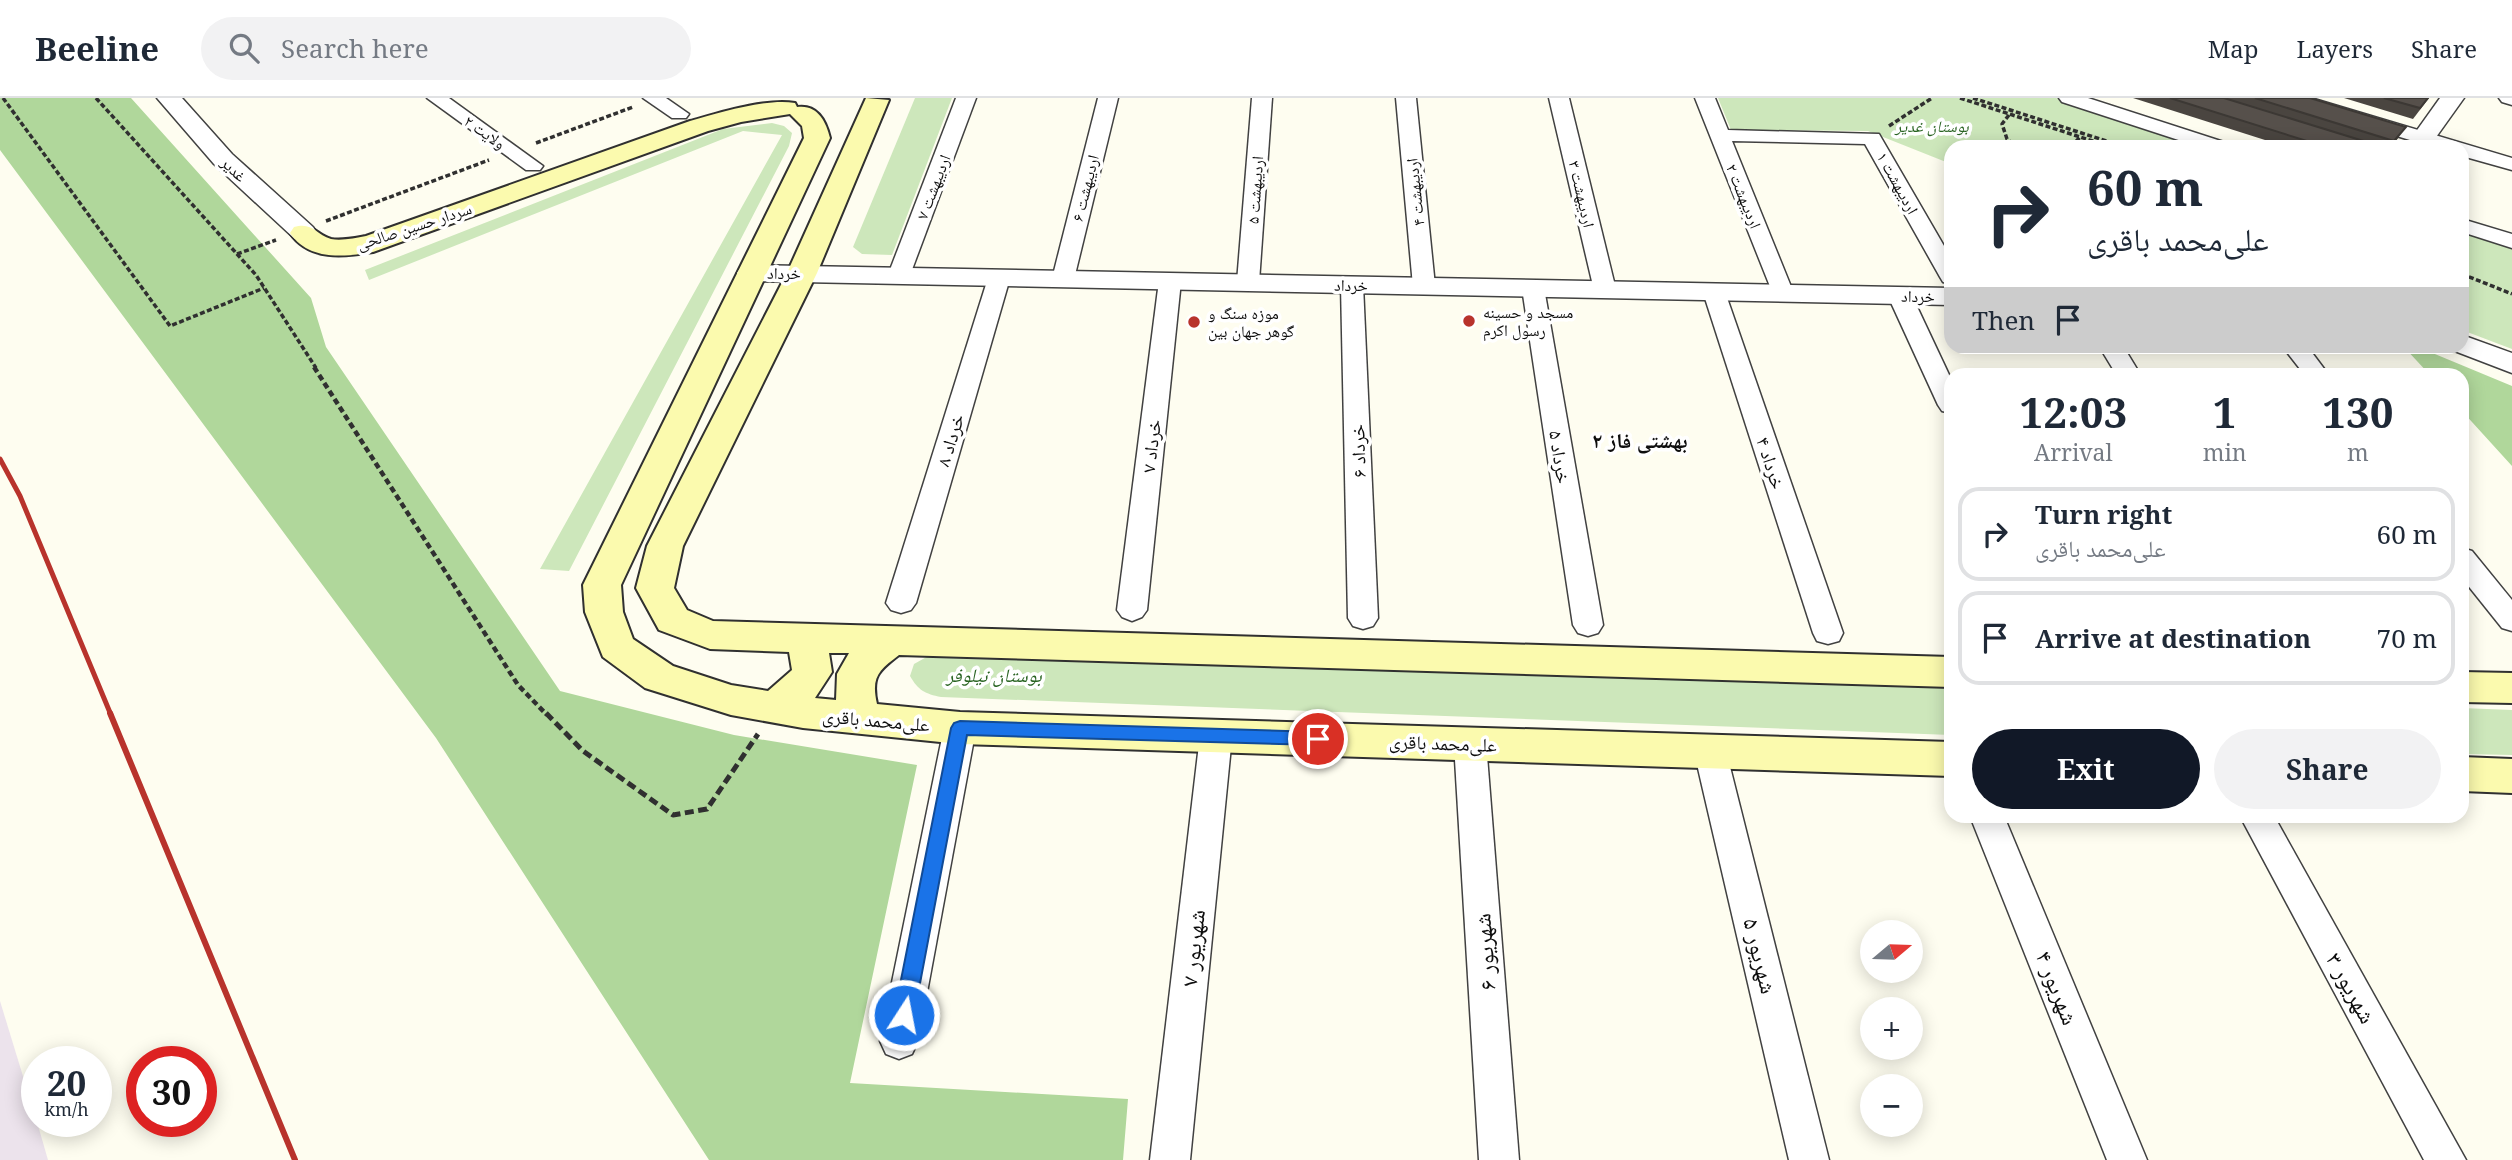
<!DOCTYPE html>
<meta charset="utf-8">
<style>
:root{--surface:#fff;--page:#f2f2f3;--text:#1f2937;--muted:#747a83;--line:#e0e1e3;--accent:#111827}
body{margin:0;font-family:"Noto Serif","Noto Naskh Arabic",serif;background:var(--page);color:var(--text);height:100vh;display:flex;flex-direction:column;font-size:26px;white-space:nowrap}
*{box-sizing:border-box;margin:0}
p{font-size:23px;color:var(--muted)}
.icon{flex:none;width:38px;height:38px;fill:none;stroke:currentColor;stroke-width:2;stroke-linecap:round;stroke-linejoin:round}
.map{position:relative;flex:1;overflow:hidden}
.details{position:absolute;left:1944px;top:270px;width:525px;height:455px;display:flex;flex-direction:column;background:var(--surface);border-radius:21px;box-shadow:0 4px 18px #0003}
.details>*{flex:none}
.top-card{position:absolute;left:1944px;top:42px;width:525px;height:214px;border-radius:21px;box-shadow:0 4px 18px #0003;background:#fff;color:var(--text);overflow:hidden}
.needle{width:46px;rotate:71deg}
.fabs{position:absolute;left:1860px;top:822px;display:grid;gap:14px}
.fabs a{display:grid;place-items:center;width:63px;height:63px;border-radius:50%;background:var(--surface);box-shadow:0 4px 18px #0003;font-size:35px}
.speed{position:absolute;left:21px;top:948px;display:flex;gap:14px;font-size:35px;font-weight:700;text-align:center}
.speed>*{display:grid;place-content:center;width:91px;height:91px;border-radius:50%;background:var(--surface);box-shadow:0 4px 18px #0003;line-height:1}
.speed small{font-size:18px;font-weight:400}
.speed .limit{border:10px solid #d22;background:#fff;color:#111}
.pin{position:absolute;display:grid;place-items:center;width:60px;height:60px;color:#fff;margin:-30px;border:4px solid #fff;border-radius:50%;box-shadow:0 2px 7px #0007}
.me{position:absolute;width:77px;margin:-38px;rotate:11deg;stroke-linejoin:round;filter:drop-shadow(0 0 5px #0008)}
.turn{display:flex;align-items:center;gap:24px;height:147px;padding:0 28px;font-size:32px}
.turn .icon{width:91px;height:91px;stroke-width:2.5}
.turn b{display:block;font-size:49px;line-height:60px}
.then{display:flex;align-items:center;height:66px;padding:0 28px;background:#0003;gap:14px;font-size:26px}
.eta{display:flex;justify-content:space-evenly;align-items:center;height:119px;text-align:center}
.eta b{font-size:42px;font-weight:700;line-height:49px}
.action{display:flex;gap:14px;margin-top:auto;padding:14px 28px}
.action a{flex:1;height:80px;border-radius:42px;background:var(--accent);color:#fff;font-size:28px;font-weight:700;line-height:80px;text-align:center}
.action a+a{background:var(--page);color:var(--text)}
ul{padding:0;list-style:none}
li{display:flex;align-items:center;gap:21px;height:94px;margin:0 14px 10px;padding:0 14px;border:4px solid var(--line);border-radius:21px}
li div{flex:1}
li b{display:block;font-size:26px}
li em{font-style:normal}
header{display:flex;align-items:center;gap:42px;box-sizing:border-box;height:98px;padding:0 35px;background:var(--surface);border-bottom:2px solid var(--line)}
header strong{font-size:33px}
nav{display:flex;gap:38px;margin-inline-start:auto;font-size:24px}
.search{width:490px;height:63px;background:var(--page);display:flex;align-items:center;gap:18px;box-sizing:border-box;padding:0 24px;border-radius:38px;color:var(--muted);font-size:26px}
.map>svg:first-child{display:block}
.industrial{fill:#ece3ec}
.green{fill:#cde7bb}
.forest{fill:#b0d79b}
.lines{fill:none;stroke-linecap:round;stroke-linejoin:round}
.minor-casing{stroke:#414141;stroke-width:3}
.tertiary-casing{stroke:#414141;stroke-width:3}
.secondary-casing{stroke:#303030;stroke-width:4}
.path-far2{stroke:#303030;stroke-width:3.5;stroke-dasharray:5 2.5;stroke-linecap:butt}
.path-far1{stroke:#303030;stroke-width:4.5;stroke-dasharray:6 3.5;stroke-linecap:butt}
.path{stroke:#303030;stroke-width:5;stroke-dasharray:9 4.5;stroke-linecap:butt}
.minor{fill:#fff;fill-rule:evenodd}
.tertiary{fill:#fff;fill-rule:evenodd}
.secondary{fill:#fbfaae;fill-rule:evenodd}
.rail-far1{stroke:#b8332c;stroke-width:5}
.rail{stroke:#b8332c;stroke-width:6}
.wall{fill:#4a4540}
.building{fill:#56504b;stroke:#3c3834;stroke-width:2}
.route{fill:#1a73e8;stroke:#114b97;stroke-width:2}
.poi-dot{fill:#b8332c;stroke:#fff;stroke-width:2.5}
.labels{text-anchor:middle;stroke-width:7;stroke-linejoin:round;paint-order:stroke}
.far-park-label{font-size:16px;font-style:italic;fill:#286321;stroke:#fff}
.far-street-label{font-size:16px;fill:#0e0e0e;stroke:#fff}
.far-poi-label{font-size:16px;fill:#0e0e0e;stroke:#fff;text-anchor:start}
.street-label{font-size:19px;fill:#0e0e0e;stroke:#fff}
.park-label{font-size:19px;font-style:italic;fill:#286321;stroke:#fff}
.neighbourhood-label{font-size:21px;font-weight:bold;fill:#0e0e0e;stroke:#fff}
.near-street-label{font-size:23px;fill:#0e0e0e;stroke:#fff}
</style>
<header>
<strong>Beeline</strong>
<div class="search"><svg class="icon" aria-label="search" viewBox="0 0 24 24"><circle cx="10" cy="10" r="6"/><path d="M15 15l6 6"/></svg>Search here</div>
<nav><a>Map</a><a>Layers</a><a>Share</a></nav>
</header>
<div class="map">
<svg width="2512" height="1062" viewBox="0 0 2512 1062">
<rect width="100%" height="100%" fill="#fefdf0"/>
<polygon class="industrial" points="0,903 37,1024 48,1062 0,1062"/>
<g class="green">
<polygon points="915,0 952,0 892,157 862,156 853,149"/>
<polygon points="1718,0 2056,0 2206,49 1951,49 1951,66 1868,33 1731,32"/>
<polygon points="772,25 784,28 792,35 789,48 569,473 540,471 782,37 743,33 369,182 365,172 723,31"/>
<polygon points="2462,132 2512,148 2512,251 2462,232"/>
<path d="M941 551 1951 590V637L941 599C925 596 918 592 910 578L914 566Z"/>
<polygon points="2462,610 2512,612 2512,657 2462,656"/>
</g>
<g class="forest">
<polygon points="0,0 131,0 311,200 326,249 560,593 734,637 917,667 850,985 1128,1001 1123,1062 709,1062 436,640 0,52"/>
<polygon points="2404,249 2418,249 2512,288 2512,368 2462,313 2462,276 2429,276"/>
</g>
<g class="lines">
<g class="minor-casing">
<g id="minor">
<polygon points="427,0 449,0 543,68 540,72 526,72"/>
<polygon points="643,0 666,0 689,16 686,20 672,20"/>
<polygon points="956,0 976,0 910,177 907,182 891,182 888,177"/>
<polygon points="1098,0 1118,0 1074,181 1071,186 1055,186 1052,181"/>
<polygon points="1252,0 1272,0 1259,184 1256,189 1240,189 1237,184"/>
<polygon points="1396,0 1416,0 1435,188 1432,193 1416,193 1413,188"/>
<polygon points="1549,0 1569,0 1616,192 1613,197 1597,197 1594,192"/>
<polygon points="1695,0 1715,0 1728,32 1879,36 1951,160 1951,186 1943,184 1940,179 1865,46 1732,43 1794,196 1791,201 1775,201"/>
<polygon points="2059,0 2088,0 2227,45 2230,49 2200,49 2062,4"/>
<polygon points="2281,0 2311,0 2512,60 2512,72 2462,58 2462,49 2433,49 2284,4"/>
<polygon points="2499,0 2512,0 2512,7 2502,4"/>
<polygon points="2462,121 2512,136 2512,150 2462,134"/>
<polygon points="999,173 1007,175 1010,180 916,505 911,512 901,515 891,512 886,505 988,180 991,175"/>
<polygon points="1170,176 1178,178 1181,183 1147,512 1142,519 1132,523 1122,519 1117,512 1159,183 1162,178"/>
<polygon points="1352,180 1360,182 1363,187 1378,520 1373,528 1363,531 1353,528 1348,520 1341,187 1344,182"/>
<polygon points="1533,183 1541,185 1544,190 1603,527 1598,535 1588,538 1578,535 1573,527 1522,190 1525,185"/>
<polygon points="1714,187 1722,189 1725,194 1843,535 1839,543 1828,546 1817,543 1813,535 1703,194 1706,189"/>
<polygon points="1900,191 1908,193 1912,198 1951,281 1951,315 1942,313 1938,307 1888,198 1892,193"/>
<polygon points="2099,248 2123,248 2140,276 2116,276"/>
<polygon points="2282,248 2307,248 2328,276 2304,276"/>
<polygon points="2462,450 2472,453 2512,502 2512,533 2502,530 2462,480"/>
<polygon points="960,618 971,621 976,630 918,943 912,956 899,961 886,956 880,943 944,630 949,621"/>
<polygon points="1216,625 1227,629 1232,638 1190,1062 1150,1062 1200,638 1205,629"/>
<polygon points="1470,632 1481,636 1486,645 1519,1062 1479,1062 1454,645 1459,636"/>
<polygon points="1710,640 1721,644 1726,653 1829,1062 1789,1062 1694,653 1699,644"/>
<polygon points="1970,718 2004,718 2147,1062 2107,1062"/>
<polygon points="2240,718 2274,718 2466,1062 2424,1062"/>
</g>
</g>
<g class="tertiary-casing">
<g id="tertiary">
<polygon points="157,0 182,0 232,56 313,129 317,135 313,141 304,143 295,141 214,66"/>
<polygon points="2440,0 2464,0 2429,49 2405,49"/>
<polygon points="751,167 1951,190 1951,207 751,183 741,181 737,175 741,169"/>
<polygon points="2462,237 2512,255 2512,275 2452,252 2449,248 2462,248"/>
</g>
</g>
<g class="secondary-casing">
<g id="secondary">
<path d="M866 0 889 2 817 175 683 448 674 490 687 512 713 523 1951 559V589L899 557C878 573 871 579 877 606L960 614 1951 644V678L960 646 803 630 731 617 645 590 603 559 585 514 583 487 804 40 802 28 790 16 741 24 708 33 373 154C344 159 309 163 290 135L294 129C313 124 315 136 331 141 342 143 355 140 366 138L690 23C719 15 766 0 795 5L797 9C817 6 826 23 830 40L621 487 623 514 633 541 673 568 731 587 768 593 792 572 789 554 710 551 659 532 636 490 647 448 787 175ZM829 555H849L837 576 836 602 815 600 832 574Z"/>
<polygon points="2462,574 2512,575 2512,605 2462,604"/>
<polygon points="2462,659 2512,661 2512,695 2462,693"/>
</g>
</g>
<g class="path-far2">
<polyline points="3,0 170,228 264,190"/>
<polyline points="96,0 256,177 316,270"/>
<polyline points="1960,0 2111,49"/>
<polyline points="1973,0 2125,49"/>
<polyline points="2009,17 2002,26 2007,41 2016,49"/>
<polyline points="1889,28 1932,0"/>
<polyline points="536,45 633,9"/>
<polyline points="2071,49 2080,39"/>
<polyline points="326,123 489,62"/>
<polyline points="237,156 276,142"/>
<polyline points="2462,176 2512,196"/>
</g>
<polyline class="path-far1" points="314,269 518,587 547,617"/>
<polyline class="path" points="546,615 583,653 673,717 707,711 758,636"/>
<use href="#minor" class="minor"/>
<use href="#tertiary" class="tertiary"/>
<use href="#secondary" class="secondary"/>
<polyline class="rail-far1" points="0,361 20,398 111,617"/>
<polyline class="rail" points="110,615 295,1062"/>
</g>
<g class="wall">
<polygon points="2133,0 2310,0 2399,39 2391,49 2287,49"/>
<polygon points="2344,0 2429,0 2413,21"/>
</g>
<g class="building">
<polygon points="2170,0 2224,0 2383,49 2326,49"/>
<polygon points="2255,0 2310,0 2406,29 2394,43"/>
<polygon points="2384,0 2428,0 2420,10"/>
</g>
<polygon class="route" points="960,623 1318,634 1324,636 1326,641 1324,645 1318,647 967,637 914,917 911,923 904,926 897,923 894,917 951,630 954,625"/>
<g class="poi-dot">
<circle cx="1469" cy="223" r="7"/>
<circle cx="1194" cy="224" r="7"/>
</g>
<g class="labels">
<g class="far-park-label">
<text x="1932" y="34">بوستان غدیر</text>
</g>
<g class="far-street-label">
<text transform="translate(485 34) rotate(35)" y="6">ولایت ۲</text>
<text transform="translate(234 71) rotate(44)" y="6">غدیر</text>
<text transform="translate(1898 85) rotate(61)" y="6">اردیبهشت ۱</text>
<text transform="translate(933 89) rotate(-69)" y="6">اردیبهشت ۷</text>
<text transform="translate(1085 90) rotate(-76)" y="6">اردیبهشت ۶</text>
<text transform="translate(1255 92) rotate(-86)" y="6">اردیبهشت ۵</text>
<text transform="translate(1415 94) rotate(-96)" y="6">اردیبهشت ۴</text>
<text transform="translate(1582 96) rotate(77)" y="6">اردیبهشت ۳</text>
<text transform="translate(1744 98) rotate(68)" y="6">اردیبهشت ۲</text>
<text transform="translate(414 128) rotate(-18)" y="6">سردار حسین صالحی</text>
<text transform="translate(784 175) rotate(1)" y="6">خرداد</text>
<text transform="translate(1351 187) rotate(1)" y="6">خرداد</text>
<text transform="translate(1918 198) rotate(1)" y="6">خرداد</text>
</g>
<g class="far-poi-label">
<text x="1483" y="220">مسجد و حسینه<tspan x="1483" dy="18">رسول اکرم</tspan></text>
<text x="1208" y="221">موزه سنگ و<tspan x="1208" dy="18">گوهر جهان بین</tspan></text>
</g>
<g class="street-label">
<text transform="translate(950 342) rotate(-73)" y="7">خرداد ۸</text>
<text transform="translate(1151 348) rotate(-83)" y="7">خرداد ۷</text>
<text transform="translate(1358 353) rotate(-92)" y="7">خرداد ۶</text>
<text transform="translate(1560 359) rotate(81)" y="7">خرداد ۵</text>
<text transform="translate(1771 365) rotate(72)" y="7">خرداد ۴</text>
<text transform="translate(876 622) rotate(5)" y="7">علی‌محمد باقری</text>
<text transform="translate(1443 645) rotate(2)" y="7">علی‌محمد باقری</text>
</g>
<g class="park-label">
<text x="994" y="584">بوستان نیلوفر</text>
</g>
<g class="neighbourhood-label">
<text x="1640" y="350">بهشتی فاز ۲</text>
</g>
<g class="near-street-label">
<text transform="translate(1193 850) rotate(-84)" y="8">شهریور ۷</text>
<text transform="translate(1485 854) rotate(-94)" y="8">شهریور ۶</text>
<text transform="translate(1760 858) rotate(76)" y="8">شهریور ۵</text>
<text transform="translate(2057 890) rotate(68)" y="8">شهریور ۴</text>
<text transform="translate(2351 890) rotate(61)" y="8">شهریور ۳</text>
</g>
</g>
</svg>
<div class="fabs">
<a><svg class="needle" viewBox="-14 -14 28 28"><path d="M0-13l5 13h-10z" fill="#e53935"/><path d="M0 13l5-13h-10z" fill="#747a83"/></svg></a>
<a>+</a>
<a>−</a>
</div>
<div class="speed"><div>20<small>km/h</small></div><div class="limit">30</div></div>
<div class="pin" style="left:1318px;top:641px;background:#d93025"><svg class="icon" aria-label="arrive" viewBox="0 0 24 24"><path d="M6 21V4h12l-3 4 3 4H6"/></svg></div>
<svg class="me" style="left:904px;top:917px" viewBox="-20 -20 40 40"><circle r="17" fill="#1a73e8" stroke="#fff" stroke-width="3"/><path d="M0-11L8 9 0 5-8 9z" fill="#fff"/></svg>
<div class="top-card">
<div class="turn"><svg class="icon" aria-label="right" viewBox="0 0 24 24"><path d="M7 20v-9h11M14 6l5 5-5 5"/></svg><div><b>60 m</b>علی‌محمد باقری</div></div>
<div class="then">Then<svg class="icon" aria-label="arrive" viewBox="0 0 24 24"><path d="M6 21V4h12l-3 4 3 4H6"/></svg></div>
</div>
<section class="details">
<div class="eta">
<div><b>12:03</b><p>Arrival</p></div>
<div><b>1</b><p>min</p></div>
<div><b>130</b><p>m</p></div>
</div>
<ul>
<li><svg class="icon" aria-label="right" viewBox="0 0 24 24"><path d="M7 20v-9h11M14 6l5 5-5 5"/></svg><div><b>Turn right</b><p>علی‌محمد باقری</p></div><em>60 m</em></li>
<li><svg class="icon" aria-label="arrive" viewBox="0 0 24 24"><path d="M6 21V4h12l-3 4 3 4H6"/></svg><div><b>Arrive at destination</b></div><em>70 m</em></li>
</ul>
<div class="action"><a>Exit</a><a>Share</a></div>
</section>
</div>
